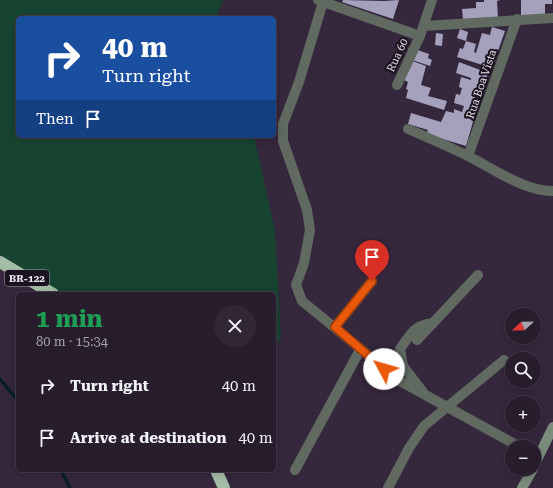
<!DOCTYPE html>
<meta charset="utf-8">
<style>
:root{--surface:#281d2d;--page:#302635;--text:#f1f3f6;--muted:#a5a2aa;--line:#443b49}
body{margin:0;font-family:"Roboto Serif",serif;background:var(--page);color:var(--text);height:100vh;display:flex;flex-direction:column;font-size:15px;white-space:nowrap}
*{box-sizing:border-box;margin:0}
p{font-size:13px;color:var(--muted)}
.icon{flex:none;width:22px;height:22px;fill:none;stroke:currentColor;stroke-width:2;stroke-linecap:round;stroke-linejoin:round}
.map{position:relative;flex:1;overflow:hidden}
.side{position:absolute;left:16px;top:292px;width:260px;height:180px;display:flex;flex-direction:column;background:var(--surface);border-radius:6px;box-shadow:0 2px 10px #0003,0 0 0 1px var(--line)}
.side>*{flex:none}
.banner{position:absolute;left:16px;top:16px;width:260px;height:122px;border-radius:6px;box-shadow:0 2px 10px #0003,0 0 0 1px var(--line);background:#1a4fa0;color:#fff;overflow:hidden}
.needle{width:26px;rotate:248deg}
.tools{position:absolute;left:505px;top:308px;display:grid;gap:8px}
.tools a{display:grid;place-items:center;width:36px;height:36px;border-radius:50%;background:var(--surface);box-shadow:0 2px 10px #0003,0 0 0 1px var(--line);font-size:20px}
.pin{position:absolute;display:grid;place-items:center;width:34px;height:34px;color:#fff;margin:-41px -17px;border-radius:50% 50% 50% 0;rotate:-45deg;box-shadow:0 0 4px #0007}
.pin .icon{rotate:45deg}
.me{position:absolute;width:44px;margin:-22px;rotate:309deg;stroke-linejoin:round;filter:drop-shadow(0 0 3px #0008)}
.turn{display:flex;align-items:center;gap:14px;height:84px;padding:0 20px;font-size:18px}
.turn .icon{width:52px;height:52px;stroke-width:2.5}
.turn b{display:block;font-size:28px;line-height:34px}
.then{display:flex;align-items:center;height:38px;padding:0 20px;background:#0003;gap:8px;font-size:15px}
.round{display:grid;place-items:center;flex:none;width:42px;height:42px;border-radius:21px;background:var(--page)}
.headline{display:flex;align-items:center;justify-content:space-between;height:68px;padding:0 20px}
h1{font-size:24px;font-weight:700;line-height:30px;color:#1e9e55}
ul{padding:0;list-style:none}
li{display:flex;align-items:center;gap:12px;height:52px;padding:0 20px}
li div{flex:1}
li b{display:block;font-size:15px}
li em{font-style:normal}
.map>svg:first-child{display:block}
.green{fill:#174431}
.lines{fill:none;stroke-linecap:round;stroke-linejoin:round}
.stream{stroke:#001e27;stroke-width:3}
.building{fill:#a5a1bd}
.street{stroke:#606a61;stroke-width:10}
.secondary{stroke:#7b8c7e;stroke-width:10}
.highway{stroke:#a4bda7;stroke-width:12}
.route-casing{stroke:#983908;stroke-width:10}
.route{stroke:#ea580c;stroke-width:7}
.labels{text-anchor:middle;stroke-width:4;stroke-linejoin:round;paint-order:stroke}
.shield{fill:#19131d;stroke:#a9a1ae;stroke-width:1}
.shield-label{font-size:10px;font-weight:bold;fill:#e7deec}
.street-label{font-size:11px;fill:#e7deec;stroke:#19131d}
</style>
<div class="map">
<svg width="553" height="488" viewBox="0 0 553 488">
<rect width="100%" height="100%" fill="#35273c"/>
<polygon class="green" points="0,0 223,0 216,18 18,18 18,136 254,136 275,230 281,338 274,348 274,294 62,294 0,255"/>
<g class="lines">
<g class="stream">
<polyline points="0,379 18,401"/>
<polyline points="61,470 70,488"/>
</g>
</g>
<g class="building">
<polygon points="343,0 384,1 399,0 393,19 342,2"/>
<polygon points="484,0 500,0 497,1 498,18 463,19 462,9 476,8 476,2 484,2"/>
<polygon points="521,0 552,0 552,4 545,4 545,15 521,15"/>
<polygon points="492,27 505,31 492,68 457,57 460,48 463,49 466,41 457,38 460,29 468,32 466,41 476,44 474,52 476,53 482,33 490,35"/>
<polygon points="436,33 443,34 442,46 435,45"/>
<polygon points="409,47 429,54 428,58 432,60 430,66 406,58"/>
<polygon points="410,60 426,66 421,85 431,88 428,96 447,101 444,110 406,98 408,90 406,89 408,82 404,80"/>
<polygon points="459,62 488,73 482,94 476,92 474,100 479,101 466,146 426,134 428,130 408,124 411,113 441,122 446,111 454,113 454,109 462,112 464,106 454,103 456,94 460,95 462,88 459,87 461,77 471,80 471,78 456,73"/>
</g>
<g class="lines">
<g class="street">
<polyline points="318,0 420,36"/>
<polyline points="323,2 299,82 283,124 283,141 307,210 310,230 304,263 296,285 302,301 400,381 520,447"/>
<polyline points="424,26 553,18"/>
<polyline points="397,85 420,36 432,0"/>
<path d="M408 129C429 138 450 147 470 157 493 169 527 192 553 191"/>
<polyline points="468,156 517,19"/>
<polyline points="335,327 372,281"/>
<polyline points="417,340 478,275"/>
<path d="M423 392 403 366 400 349C411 334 414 325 433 323"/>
<polyline points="295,470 360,350"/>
<polyline points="388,488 409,448 424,426 504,360"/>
</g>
<g class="secondary">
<polyline points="534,466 553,427"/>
<polyline points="522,488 533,469"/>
</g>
<g class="highway">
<polyline points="0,262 53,294"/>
<polyline points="216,470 224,488"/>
</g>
</g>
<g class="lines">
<g class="route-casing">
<polyline id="route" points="372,281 335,327 384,369"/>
</g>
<use href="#route" class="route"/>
</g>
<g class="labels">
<rect class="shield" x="5" y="270" width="44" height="16" rx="3"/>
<g class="shield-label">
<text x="27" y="282">BR-122</text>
</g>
<g class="street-label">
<text transform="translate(397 55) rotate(-65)" y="4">Rua 60</text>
<text transform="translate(481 84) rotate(-71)" y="4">Rua Boa Vista</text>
</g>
</g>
</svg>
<div class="tools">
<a><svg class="needle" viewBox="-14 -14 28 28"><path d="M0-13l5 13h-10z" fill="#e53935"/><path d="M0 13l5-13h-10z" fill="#a5a2aa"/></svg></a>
<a><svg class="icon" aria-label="search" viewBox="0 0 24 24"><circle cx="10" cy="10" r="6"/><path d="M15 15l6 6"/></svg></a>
<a>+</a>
<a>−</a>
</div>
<div class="pin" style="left:372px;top:281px;background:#d93025"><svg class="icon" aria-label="arrive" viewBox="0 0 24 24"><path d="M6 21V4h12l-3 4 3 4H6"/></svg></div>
<svg class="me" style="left:384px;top:369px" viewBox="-20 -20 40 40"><circle r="19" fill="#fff"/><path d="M0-13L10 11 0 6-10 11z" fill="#ea580c"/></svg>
<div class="banner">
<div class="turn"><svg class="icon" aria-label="right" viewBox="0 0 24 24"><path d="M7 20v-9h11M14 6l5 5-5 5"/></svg><div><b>40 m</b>Turn right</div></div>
<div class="then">Then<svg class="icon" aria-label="arrive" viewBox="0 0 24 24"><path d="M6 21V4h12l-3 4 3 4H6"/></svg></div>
</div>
<section class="side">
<div class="headline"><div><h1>1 min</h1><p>80 m · 15:34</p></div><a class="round"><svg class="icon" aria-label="close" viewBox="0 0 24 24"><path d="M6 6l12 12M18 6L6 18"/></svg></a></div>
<ul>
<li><svg class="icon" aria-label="right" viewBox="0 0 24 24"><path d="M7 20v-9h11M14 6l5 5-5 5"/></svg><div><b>Turn right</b></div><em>40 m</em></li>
<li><svg class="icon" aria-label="arrive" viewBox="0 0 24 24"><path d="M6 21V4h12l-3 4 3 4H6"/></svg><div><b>Arrive at destination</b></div><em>40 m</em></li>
</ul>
</section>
</div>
